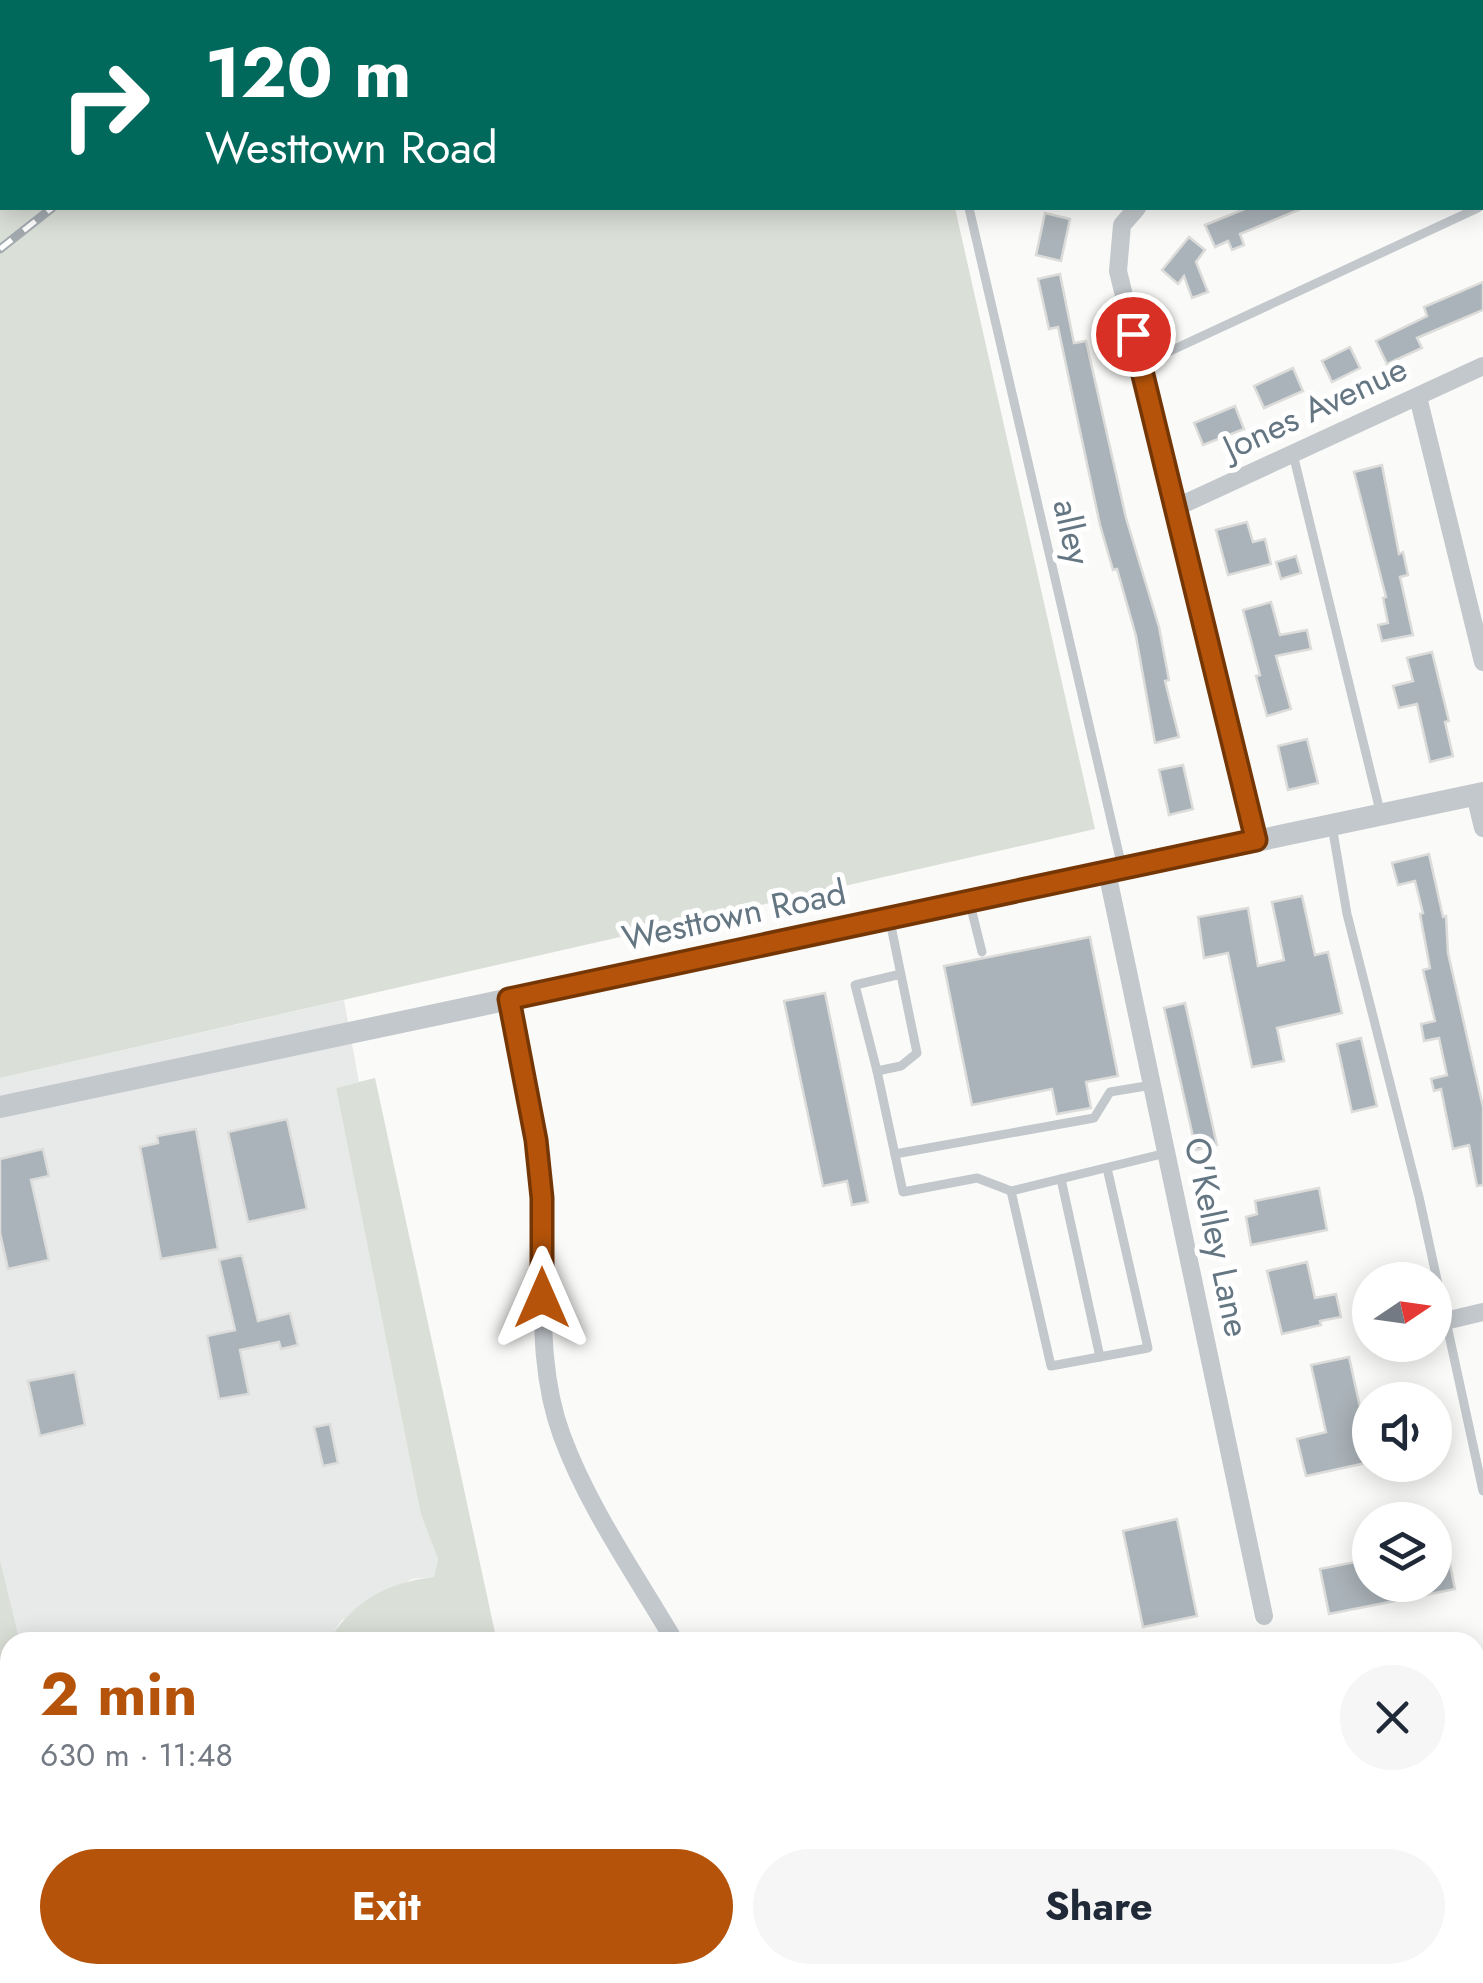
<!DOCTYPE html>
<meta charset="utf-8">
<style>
:root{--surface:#fff;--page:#f6f6f7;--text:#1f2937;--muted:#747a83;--accent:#b45309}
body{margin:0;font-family:Jost,sans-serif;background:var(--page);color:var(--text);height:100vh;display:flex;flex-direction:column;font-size:38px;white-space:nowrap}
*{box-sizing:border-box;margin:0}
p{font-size:32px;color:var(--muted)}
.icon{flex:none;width:55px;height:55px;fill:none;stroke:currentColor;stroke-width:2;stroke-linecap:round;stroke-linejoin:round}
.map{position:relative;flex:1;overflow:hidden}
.panel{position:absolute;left:0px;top:1632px;width:1485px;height:352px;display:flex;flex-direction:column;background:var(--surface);border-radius:30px 30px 0 0;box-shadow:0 5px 25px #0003}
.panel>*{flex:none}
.hud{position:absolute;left:0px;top:0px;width:1485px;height:210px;box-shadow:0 5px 25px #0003;background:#00695c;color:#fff;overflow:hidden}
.needle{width:65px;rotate:77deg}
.tools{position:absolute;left:1352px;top:1262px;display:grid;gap:20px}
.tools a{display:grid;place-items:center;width:100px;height:100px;border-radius:50%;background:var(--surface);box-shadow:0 5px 25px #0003;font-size:50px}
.pin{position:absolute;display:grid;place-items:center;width:85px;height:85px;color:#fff;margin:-42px;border:5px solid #fff;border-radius:50%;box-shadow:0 2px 10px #0007}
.me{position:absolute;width:110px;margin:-55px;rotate:0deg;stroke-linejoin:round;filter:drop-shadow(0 0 8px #0008)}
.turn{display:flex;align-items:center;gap:35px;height:210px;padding:0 40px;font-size:45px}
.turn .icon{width:130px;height:130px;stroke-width:2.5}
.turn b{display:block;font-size:70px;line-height:85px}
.round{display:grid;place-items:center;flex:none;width:105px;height:105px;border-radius:52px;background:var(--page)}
.overview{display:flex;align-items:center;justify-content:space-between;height:170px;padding:0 40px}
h1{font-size:60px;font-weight:700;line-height:75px;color:var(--accent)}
.button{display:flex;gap:20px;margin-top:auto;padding:20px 40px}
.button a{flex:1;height:115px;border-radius:60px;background:var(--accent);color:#fff;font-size:40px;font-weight:700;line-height:115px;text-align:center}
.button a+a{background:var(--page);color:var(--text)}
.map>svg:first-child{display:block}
.built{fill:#e8e9e9}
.green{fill:#dadfd7}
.building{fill:#aab3b9;stroke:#dcdcda;stroke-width:2.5}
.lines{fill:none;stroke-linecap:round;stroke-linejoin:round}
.service{stroke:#c3c8cc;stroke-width:9}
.minor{stroke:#c3c8cc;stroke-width:18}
.tertiary{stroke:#c3c8cc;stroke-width:22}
.rail-casing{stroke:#a2aab0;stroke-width:9}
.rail{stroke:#fff;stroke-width:5;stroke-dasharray:15;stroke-linecap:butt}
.route-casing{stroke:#753606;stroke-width:25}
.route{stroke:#b45309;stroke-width:18}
.labels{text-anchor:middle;stroke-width:10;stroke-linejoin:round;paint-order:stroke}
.street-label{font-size:35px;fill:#657683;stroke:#fff}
</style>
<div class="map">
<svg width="1483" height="1983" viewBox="0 0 1483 1983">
<rect width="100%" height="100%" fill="#fafaf8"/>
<g class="built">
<polygon points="344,1000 359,1082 336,1088 421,1515 438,1559 434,1577 412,1579 341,1621 327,1642 20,1642 0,1560 0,1078"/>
<polygon points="0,1884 10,1927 10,1975 21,1975 23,1983 0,1983"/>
</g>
<g class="green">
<polygon points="0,0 908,0 908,2 2,2 2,208 955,208 1095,829 0,1078"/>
<path d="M375 1078 497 1642H327C355 1601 384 1583 434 1577L438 1559 421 1515 336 1088Z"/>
<polygon points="0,1560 20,1642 10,1642 10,1927 0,1884"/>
<polygon points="21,1975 755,1975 755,1983 23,1983"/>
</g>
<g class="building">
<polygon points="1247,208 1303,208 1240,234 1244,245 1232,250 1228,241 1215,247 1205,225"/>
<polygon points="1045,213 1070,219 1061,261 1036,255"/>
<polygon points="1189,237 1205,250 1196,262 1208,292 1192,298 1184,276 1178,284 1162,270"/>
<polygon points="1060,274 1074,343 1086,341 1126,518 1159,627 1169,680 1165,681 1179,737 1155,743 1136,636 1117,569 1113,570 1100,525 1058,327 1049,329 1038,279"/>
<polygon points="1483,282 1483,310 1417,338 1422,348 1387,364 1376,341 1427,316 1424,307"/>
<polygon points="1350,347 1360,368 1332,382 1322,361"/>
<polygon points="1293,368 1303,391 1264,408 1254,386"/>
<polygon points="1235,406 1244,429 1203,445 1194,423"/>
<polygon points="1382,465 1399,554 1403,552 1408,575 1400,577 1413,635 1382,641 1378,625 1388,623 1383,598 1386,597 1354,472"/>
<polygon points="1247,522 1253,542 1265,539 1271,564 1228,575 1216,530"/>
<polygon points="1296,556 1301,573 1281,579 1276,562"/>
<polygon points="1271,602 1280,635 1307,630 1311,649 1276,656 1291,709 1267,716 1256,676 1260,675 1243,610"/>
<polygon points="1432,652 1449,721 1445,722 1453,756 1430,762 1417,704 1399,708 1393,686 1413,681 1407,658"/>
<polygon points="1307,739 1318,783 1288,790 1278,746"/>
<polygon points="1183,765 1193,809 1169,815 1159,770"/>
<polygon points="1429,854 1443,917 1446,916 1448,953 1483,1107 1483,1185 1477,1186 1469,1145 1453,1149 1441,1089 1434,1091 1431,1079 1447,1075 1439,1038 1424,1041 1421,1024 1435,1021 1423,970 1430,968 1420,914 1423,913 1415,881 1398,885 1392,863"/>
<polygon points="1302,896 1315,955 1328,952 1342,1013 1277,1028 1284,1061 1252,1067 1228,953 1204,958 1198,917 1248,908 1258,966 1284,960 1272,902"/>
<polygon points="1090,937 1118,1076 1086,1082 1091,1108 1057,1114 1052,1089 972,1105 944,966"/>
<polygon points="825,993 868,1202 852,1205 847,1181 823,1186 784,1001"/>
<polygon points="1185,1003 1217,1145 1196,1150 1164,1008"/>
<polygon points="1361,1038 1377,1106 1352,1112 1337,1044"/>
<polygon points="287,1119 307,1209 248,1222 228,1132"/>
<polygon points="196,1129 218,1249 161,1259 140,1147 158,1143 157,1136"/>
<polygon points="43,1149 49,1176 31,1180 49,1260 8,1269 0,1233 0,1159"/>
<polygon points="1319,1188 1327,1230 1251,1245 1246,1217 1257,1214 1255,1201"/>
<polygon points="242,1255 258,1321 290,1313 298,1345 281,1349 279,1342 240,1350 249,1394 219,1399 207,1336 235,1330 219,1260"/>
<polygon points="1307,1262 1315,1298 1336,1294 1341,1317 1320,1321 1321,1325 1282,1334 1267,1271"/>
<polygon points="1349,1357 1362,1416 1356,1417 1366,1463 1306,1476 1297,1439 1326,1432 1311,1365"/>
<polygon points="75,1372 85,1425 40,1436 28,1381"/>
<polygon points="330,1424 338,1463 323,1466 314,1427"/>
<polygon points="1177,1519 1197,1616 1143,1627 1123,1531"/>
<polygon points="1446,1544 1455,1589 1329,1614 1320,1569 1370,1559 1370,1585 1435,1585 1435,1546"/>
</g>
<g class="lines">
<g class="service">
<polyline points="1097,2 1105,0"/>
<polyline points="1226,2 1232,0"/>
<polyline points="969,208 1122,867"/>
<polyline points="1140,365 1478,208"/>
<polyline points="1293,454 1380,811"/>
<polyline points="1332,826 1347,914 1419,1197 1483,1491"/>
<polyline points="970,904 982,952"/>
<polyline points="890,921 917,1053 901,1066 877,1071 855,985 901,974"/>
<polyline points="877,1071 903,1192 977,1178 1011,1191 1166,1153"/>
<polyline points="895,1154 1094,1118 1110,1092 1152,1085"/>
<polyline points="1061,1179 1100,1357"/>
<polyline points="1011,1191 1051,1366 1148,1348 1107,1168"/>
</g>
<g class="minor">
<polyline points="1482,46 1483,45"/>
<polyline points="1137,208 1122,225 1118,271 1257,840"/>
<polyline points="1418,397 1483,662"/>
<polyline points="1175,508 1483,366"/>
<polyline points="1475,795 1483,828"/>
<polyline points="1107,872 1264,1616"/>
<path d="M509 999C518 1065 537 1128 541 1194 547 1275 533 1358 562 1436 589 1509 636 1575 675 1642"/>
<polyline points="1445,1321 1483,1312"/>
<polyline points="755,1975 755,1983"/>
</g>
<polyline class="tertiary" points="0,1107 1483,793"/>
<g class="rail-casing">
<g id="rail">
<polyline points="1152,2 1158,0"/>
<polyline points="0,249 52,208"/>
</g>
</g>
<use href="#rail" class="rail"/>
</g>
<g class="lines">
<g class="route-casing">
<polyline id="route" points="542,1298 542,1198 536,1140 509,999 1256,840 1133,334"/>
</g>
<use href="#route" class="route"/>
</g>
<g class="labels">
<g class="street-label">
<text transform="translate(1315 408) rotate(-25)" y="12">Jones Avenue</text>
<text transform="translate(1072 532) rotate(77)" y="12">alley</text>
<text transform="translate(734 915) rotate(-12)" y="12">Westtown Road</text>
<text transform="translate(1217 1237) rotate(78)" y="12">O'Kelley Lane</text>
</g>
</g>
</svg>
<div class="tools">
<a><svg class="needle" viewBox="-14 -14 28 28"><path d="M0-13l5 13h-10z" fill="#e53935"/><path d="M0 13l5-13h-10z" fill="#747a83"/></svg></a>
<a><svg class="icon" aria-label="sound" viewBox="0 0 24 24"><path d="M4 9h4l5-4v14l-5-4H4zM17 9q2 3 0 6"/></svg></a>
<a><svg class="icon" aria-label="layers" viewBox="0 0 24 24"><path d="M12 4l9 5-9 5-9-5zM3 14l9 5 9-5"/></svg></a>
</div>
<div class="pin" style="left:1133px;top:334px;background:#d93025"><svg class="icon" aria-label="arrive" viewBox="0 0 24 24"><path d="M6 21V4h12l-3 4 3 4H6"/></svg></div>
<svg class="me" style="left:542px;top:1298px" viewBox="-20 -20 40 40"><path d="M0-17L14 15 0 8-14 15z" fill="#b45309" stroke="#fff" stroke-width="4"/></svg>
<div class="hud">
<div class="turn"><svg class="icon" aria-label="right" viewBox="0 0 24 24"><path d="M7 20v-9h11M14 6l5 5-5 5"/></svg><div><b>120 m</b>Westtown Road</div></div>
</div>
<section class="panel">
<div class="overview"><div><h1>2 min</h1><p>630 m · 11:48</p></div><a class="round"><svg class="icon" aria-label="close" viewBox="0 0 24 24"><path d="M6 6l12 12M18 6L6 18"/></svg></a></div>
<div class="button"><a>Exit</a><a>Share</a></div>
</section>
</div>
